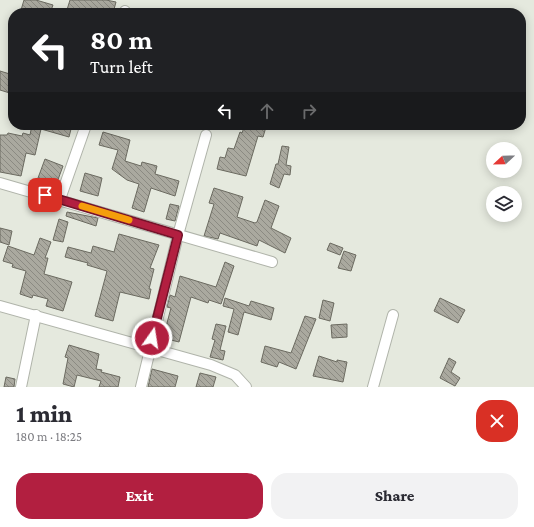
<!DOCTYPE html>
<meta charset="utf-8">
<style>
:root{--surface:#fff;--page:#f2f2f3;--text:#2b2b33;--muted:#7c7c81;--accent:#b21f40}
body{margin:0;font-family:"Crimson Pro",serif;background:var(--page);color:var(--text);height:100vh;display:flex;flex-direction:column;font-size:15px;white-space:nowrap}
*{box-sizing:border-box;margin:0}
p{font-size:13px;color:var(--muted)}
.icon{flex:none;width:22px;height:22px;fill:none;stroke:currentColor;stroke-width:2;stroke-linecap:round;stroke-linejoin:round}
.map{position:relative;height:387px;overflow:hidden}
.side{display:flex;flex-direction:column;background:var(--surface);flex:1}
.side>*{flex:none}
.guide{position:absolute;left:8px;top:8px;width:518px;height:122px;border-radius:16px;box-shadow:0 2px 10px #0003;background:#202124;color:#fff;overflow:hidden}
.needle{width:26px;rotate:248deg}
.fabs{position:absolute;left:486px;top:142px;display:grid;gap:8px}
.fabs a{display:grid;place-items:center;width:36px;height:36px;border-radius:50%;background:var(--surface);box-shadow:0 2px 10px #0003;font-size:20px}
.pin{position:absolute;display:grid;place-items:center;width:34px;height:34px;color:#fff;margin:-17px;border-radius:8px;box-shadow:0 2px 6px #0006}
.me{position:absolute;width:44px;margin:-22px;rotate:13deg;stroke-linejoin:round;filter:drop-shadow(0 0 3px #0008)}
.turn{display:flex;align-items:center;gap:14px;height:84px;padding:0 16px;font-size:18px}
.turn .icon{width:52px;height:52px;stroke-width:2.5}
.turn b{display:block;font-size:28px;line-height:34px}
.lanes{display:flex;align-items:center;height:38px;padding:0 16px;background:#0003;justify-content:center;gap:20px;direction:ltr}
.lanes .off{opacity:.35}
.round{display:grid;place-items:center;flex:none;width:42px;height:42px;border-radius:16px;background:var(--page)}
.head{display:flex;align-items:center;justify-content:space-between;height:68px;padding:0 16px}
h1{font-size:24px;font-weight:800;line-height:30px}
.button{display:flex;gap:8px;margin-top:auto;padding:8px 16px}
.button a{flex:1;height:46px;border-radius:16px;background:var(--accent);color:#fff;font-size:16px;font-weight:800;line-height:46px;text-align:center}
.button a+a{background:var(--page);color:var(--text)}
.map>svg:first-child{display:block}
.building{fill:url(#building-back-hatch);stroke:#6b6a60}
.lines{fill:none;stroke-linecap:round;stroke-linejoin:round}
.street-casing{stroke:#b0b4aa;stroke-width:12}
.street{stroke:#fff;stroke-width:10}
.route-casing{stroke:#74142a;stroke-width:10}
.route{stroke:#b21f40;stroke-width:7}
.slow{stroke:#f59e0b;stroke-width:7}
</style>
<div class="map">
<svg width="534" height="387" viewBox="0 0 534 387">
<defs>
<pattern id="building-back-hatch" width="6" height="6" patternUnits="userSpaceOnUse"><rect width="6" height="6" fill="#aaa99f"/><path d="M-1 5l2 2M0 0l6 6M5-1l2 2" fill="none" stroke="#8b8a82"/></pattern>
</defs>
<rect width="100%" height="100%" fill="#e5e9de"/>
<g class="building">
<polygon points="24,0 36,0 53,5 50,13 31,13 21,10"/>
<polygon points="70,0 106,0 116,2 113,13 88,13 78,11 78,13 66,13"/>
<polygon points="0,71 13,75 13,94 0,90"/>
<polygon points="32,125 72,125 69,137 41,129 35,155 26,153 21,176 0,172 0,135 7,135 8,133 22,136 23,133 30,135"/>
<polygon points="245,125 266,127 263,137 258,136 246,176 217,169 220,157 225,158 228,148 234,149 240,132 242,133"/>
<polygon points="103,132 130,140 125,161 141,166 142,162 157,166 155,174 179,181 175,196 151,188 144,212 132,208 139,184 127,180 112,169 118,150 99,145"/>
<polygon points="282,146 289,147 286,165 291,166 290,175 284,174 279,188 270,184 276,164 278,164"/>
<polygon points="45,159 63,166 56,185 38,178"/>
<polygon points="85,173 102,178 98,196 80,191"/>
<polygon points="214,188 243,197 237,217 255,223 257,222 265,200 279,206 271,228 291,238 285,253 259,240 257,246 220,233 218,239 204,236 214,204 209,203"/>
<polygon points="170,204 179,206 175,221 166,219"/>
<polygon points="67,212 98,218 96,226 66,216"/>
<polygon points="59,219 68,222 63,242 53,240"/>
<polygon points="0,228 12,231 9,245 0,242"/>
<polygon points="119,234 159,245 150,268 154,269 149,289 151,289 149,299 120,292 113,321 95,316 107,271 87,265 88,263 65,257 68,247 91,253 93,246 114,252"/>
<polygon points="40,238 51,242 45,258 48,258 44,274 72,282 63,311 46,306 48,299 33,295 32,298 20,294 26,271 12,267 13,264 3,261 8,246 34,255"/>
<polygon points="330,243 343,248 340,255 327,250"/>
<polygon points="344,251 356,255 351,271 338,268"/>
<polygon points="225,262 234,266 221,304 209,300 208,303 191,297 179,342 163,338 171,308 167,307 170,295 175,297 180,276 216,287"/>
<polygon points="225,298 249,306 251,301 274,308 271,320 244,312 238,335 228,332 234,309 223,306"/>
<polygon points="440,298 465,310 458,323 434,311"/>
<polygon points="323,300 334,303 330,321 319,318"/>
<polygon points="305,316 316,319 296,369 279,362 277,367 261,362 265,346 291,353"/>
<polygon points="216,324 226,326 220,350 225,351 223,360 210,357 215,340 212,339"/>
<polygon points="347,324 347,337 332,338 331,325"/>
<polygon points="69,345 99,354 96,369 102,370 101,372 120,377 118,387 99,387 101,381 77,375 74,387 63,384 68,358 65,357"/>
<polygon points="319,356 337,362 337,360 347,362 343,382 313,376"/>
<polygon points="449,358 456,362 451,372 460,378 455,386 440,378"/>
<polygon points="152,369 178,376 175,387 148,387"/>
<polygon points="200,373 216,377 213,387 196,387"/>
<polygon points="6,377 15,379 14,387 4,387"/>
</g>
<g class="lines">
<g class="street-casing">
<g id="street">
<polyline points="124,13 125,11"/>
<polyline points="0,183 272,262"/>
<polyline points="60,199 86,125"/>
<polyline points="0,306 211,365 235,375 246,387"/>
<polyline points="21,387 36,315"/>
<polyline points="141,387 178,235 206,135"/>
<polyline points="373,387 393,315"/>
</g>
</g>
<use href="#street" class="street"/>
</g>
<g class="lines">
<g class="route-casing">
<polyline id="route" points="45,195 178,235 152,338"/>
</g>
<use href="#route" class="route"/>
<polyline class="slow" points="82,206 129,220"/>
</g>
</svg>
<div class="fabs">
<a><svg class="needle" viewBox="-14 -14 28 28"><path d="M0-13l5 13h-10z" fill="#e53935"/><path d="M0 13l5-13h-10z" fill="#7c7c81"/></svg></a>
<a><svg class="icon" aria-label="layers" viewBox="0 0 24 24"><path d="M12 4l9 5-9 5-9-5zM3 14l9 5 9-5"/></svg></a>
</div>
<div class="pin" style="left:45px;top:195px;background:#d93025"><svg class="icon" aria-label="arrive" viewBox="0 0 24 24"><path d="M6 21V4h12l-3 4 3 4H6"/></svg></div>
<svg class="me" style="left:152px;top:338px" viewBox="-20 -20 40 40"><circle r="17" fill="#b21f40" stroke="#fff" stroke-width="3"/><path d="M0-11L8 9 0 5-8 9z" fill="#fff"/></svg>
<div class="guide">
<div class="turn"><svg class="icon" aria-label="left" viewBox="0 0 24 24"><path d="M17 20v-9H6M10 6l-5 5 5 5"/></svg><div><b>80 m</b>Turn left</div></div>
<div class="lanes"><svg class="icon" aria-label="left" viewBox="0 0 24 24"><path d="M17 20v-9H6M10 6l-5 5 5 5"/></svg><svg class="icon off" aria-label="ahead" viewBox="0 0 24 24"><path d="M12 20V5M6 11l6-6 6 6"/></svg><svg class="icon off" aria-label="right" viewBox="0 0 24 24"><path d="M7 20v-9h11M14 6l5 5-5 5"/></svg></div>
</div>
</div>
<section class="side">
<div class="head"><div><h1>1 min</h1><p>180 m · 18:25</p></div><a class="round" style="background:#d93025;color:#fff"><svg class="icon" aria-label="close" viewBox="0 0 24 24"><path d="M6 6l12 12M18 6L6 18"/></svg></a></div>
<div class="button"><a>Exit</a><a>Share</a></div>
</section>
